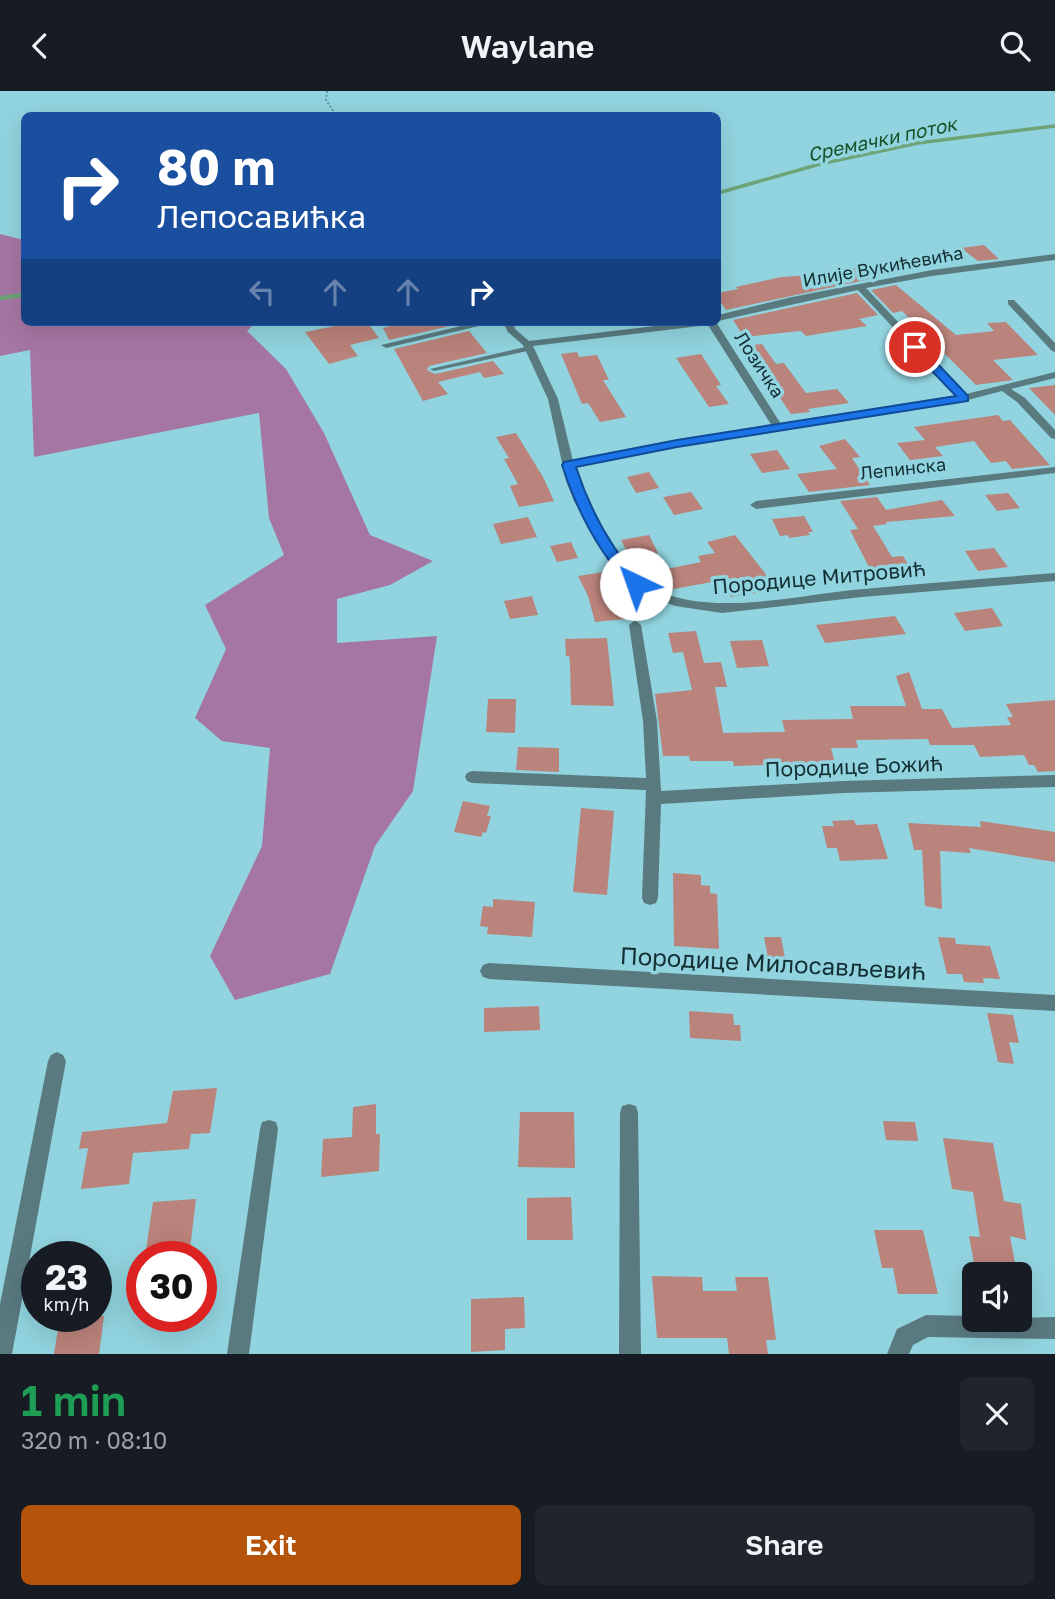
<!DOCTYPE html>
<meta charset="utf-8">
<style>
:root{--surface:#171b24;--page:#20242c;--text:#f1f3f6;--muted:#9ea1a6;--accent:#b45309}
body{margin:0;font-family:"Golos Text",sans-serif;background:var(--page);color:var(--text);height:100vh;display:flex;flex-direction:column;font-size:26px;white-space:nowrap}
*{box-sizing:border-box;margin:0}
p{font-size:23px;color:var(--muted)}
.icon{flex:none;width:38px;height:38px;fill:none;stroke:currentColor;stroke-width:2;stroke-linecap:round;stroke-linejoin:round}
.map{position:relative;height:1263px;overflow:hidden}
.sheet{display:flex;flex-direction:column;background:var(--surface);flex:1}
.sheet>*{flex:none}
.top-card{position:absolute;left:21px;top:21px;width:700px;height:214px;border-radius:10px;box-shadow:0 7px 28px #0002;background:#1a4fa0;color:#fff;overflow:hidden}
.fabs{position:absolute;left:962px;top:1171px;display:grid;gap:14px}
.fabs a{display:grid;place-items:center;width:70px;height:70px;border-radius:10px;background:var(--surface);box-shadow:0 7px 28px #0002;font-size:35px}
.speed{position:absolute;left:21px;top:1150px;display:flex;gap:14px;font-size:35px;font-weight:700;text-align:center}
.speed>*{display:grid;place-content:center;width:91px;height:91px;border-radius:50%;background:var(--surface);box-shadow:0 7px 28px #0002;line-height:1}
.speed small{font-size:18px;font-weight:400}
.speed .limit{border:10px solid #d22;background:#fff;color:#111}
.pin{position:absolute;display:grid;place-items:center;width:60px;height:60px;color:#fff;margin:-30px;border:4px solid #fff;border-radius:50%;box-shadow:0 2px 7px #0007}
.me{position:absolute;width:77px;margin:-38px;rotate:318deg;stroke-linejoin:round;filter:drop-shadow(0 0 5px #0008)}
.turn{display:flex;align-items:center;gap:24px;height:147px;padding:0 21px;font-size:32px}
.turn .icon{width:91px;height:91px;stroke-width:2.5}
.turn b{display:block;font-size:49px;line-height:60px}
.lanes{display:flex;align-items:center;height:66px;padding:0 21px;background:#0003;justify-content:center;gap:35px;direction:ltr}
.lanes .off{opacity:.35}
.round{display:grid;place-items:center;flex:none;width:74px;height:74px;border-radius:10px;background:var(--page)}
.head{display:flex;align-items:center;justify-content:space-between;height:119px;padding:0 21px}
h1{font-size:42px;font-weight:600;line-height:52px;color:#1e9e55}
.cta{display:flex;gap:14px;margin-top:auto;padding:14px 21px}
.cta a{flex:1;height:80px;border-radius:10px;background:var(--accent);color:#fff;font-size:28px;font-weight:600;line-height:80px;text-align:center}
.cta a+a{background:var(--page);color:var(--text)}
header{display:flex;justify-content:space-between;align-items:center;height:91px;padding:0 21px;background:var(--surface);font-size:32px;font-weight:600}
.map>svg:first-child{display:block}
.forest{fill:#a676a3}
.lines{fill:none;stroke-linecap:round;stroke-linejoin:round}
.stream-far1{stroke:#6ea377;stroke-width:3.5}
.stream{stroke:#6ea377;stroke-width:4.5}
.building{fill:#ba837b}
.path{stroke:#60949d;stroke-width:2;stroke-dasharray:2 2;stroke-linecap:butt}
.service{fill:#597a7f;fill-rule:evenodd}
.minor{fill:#597a7f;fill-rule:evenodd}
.route{fill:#1a73e8;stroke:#114b97;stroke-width:2}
.labels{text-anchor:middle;stroke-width:7;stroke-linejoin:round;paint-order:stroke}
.far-street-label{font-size:18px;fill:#132f34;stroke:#91d4df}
.far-water-label{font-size:19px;font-style:italic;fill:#175126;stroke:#91d4df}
.street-label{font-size:21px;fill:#132f34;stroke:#91d4df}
.near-street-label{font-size:24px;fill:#132f34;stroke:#91d4df}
</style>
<header><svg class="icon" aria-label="back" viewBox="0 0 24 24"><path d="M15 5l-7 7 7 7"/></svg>Waylane<svg class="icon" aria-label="search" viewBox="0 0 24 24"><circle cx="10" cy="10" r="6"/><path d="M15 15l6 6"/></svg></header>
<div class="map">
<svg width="1055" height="1263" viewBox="0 0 1055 1263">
<rect width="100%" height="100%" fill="#91d4df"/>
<polygon class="forest" points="0,143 24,149 24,231 256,231 247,240 286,278 324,342 370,444 433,470 390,494 337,508 337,552 437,545 413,700 375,755 330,883 235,909 210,865 262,755 270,657 222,650 195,627 226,558 205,514 284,464 269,427 259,322 34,366 30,259 0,265"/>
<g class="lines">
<polyline class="stream-far1" points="718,102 820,73 918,52 1055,35"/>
<polyline class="stream" points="0,207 24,204"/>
</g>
<g class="building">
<polygon points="984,154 999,168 978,170 961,157"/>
<polygon points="871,176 884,185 726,219 718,207 718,202 738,198 736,196 781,186 830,183 827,179"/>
<polygon points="896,194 956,244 994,240 987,232 1006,231 1038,264 993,269 1013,289 976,294 902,220 893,222 871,199"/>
<polygon points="857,202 878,224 859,228 867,235 806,245 801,240 744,246 733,229"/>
<polygon points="338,231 367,231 379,247 350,254 358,265 329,273 305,241 340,234"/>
<polygon points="406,231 462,231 463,232 389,249 383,237"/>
<polygon points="469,240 487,262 429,275 427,279 435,283 493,270 504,283 484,287 480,281 438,291 448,303 423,310 394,258"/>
<polygon points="762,253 776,273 784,272 806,302 837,298 849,312 808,318 810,321 791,323 744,255"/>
<polygon points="577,261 579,266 597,264 609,289 603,289 626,326 600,331 588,312 582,313 561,263"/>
<polygon points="701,263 721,294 716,295 729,313 709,316 676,267"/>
<polygon points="1055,294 1055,324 1029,297"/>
<polygon points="998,324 1003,330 1010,329 1050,374 1012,378 1006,370 991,372 974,350 935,356 943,365 910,369 897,352 925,349 914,336"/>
<polygon points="516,342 543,386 554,410 519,416 510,395 518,393 504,368 509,367 496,346"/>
<polygon points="845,348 860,366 852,367 870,394 809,401 797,383 837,378 819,355"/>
<polygon points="777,359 790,378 762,382 750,363"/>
<polygon points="649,381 659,397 636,402 627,386"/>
<polygon points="691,401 703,418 674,424 663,406"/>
<polygon points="1008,402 1020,417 997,420 985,404"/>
<polygon points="877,406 886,419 942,409 955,425 886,431 887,433 873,435 892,466 903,465 915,484 885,487 882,483 873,484 850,439 858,438 840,410"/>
<polygon points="804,425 813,441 808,441 810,444 789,447 788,444 780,445 772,428"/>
<polygon points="528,426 537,446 501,453 493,433"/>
<polygon points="649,444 658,462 630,467 621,449"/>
<polygon points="735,444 765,482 774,499 731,506 723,489 668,499 657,480 701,471 698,465 715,462 707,451"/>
<polygon points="571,451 578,467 557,471 550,455"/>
<polygon points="994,457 1008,476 978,480 965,460"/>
<polygon points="610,480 625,528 595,531 588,505 578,485"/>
<polygon points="532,505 538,524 510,528 504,510"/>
<polygon points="992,517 1003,535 965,540 954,522"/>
<polygon points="895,525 906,543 825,552 816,534"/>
<polygon points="696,540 704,572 721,571 727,596 715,596 723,642 785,641 782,629 853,628 850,615 906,615 896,585 909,581 922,618 942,618 952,637 1011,634 1007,626 1013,626 1006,613 1055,609 1055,680 1038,681 1034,674 1029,674 1024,664 980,666 974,654 930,654 928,648 856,649 858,657 831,657 835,672 734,675 733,670 690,670 689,665 663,665 655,603 692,599 683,561 673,562 668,542"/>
<polygon points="607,547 614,615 571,614 570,571 569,565 566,565 565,548"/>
<polygon points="762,549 769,575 737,577 730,550"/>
<polygon points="488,608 516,608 515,642 486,641"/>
<polygon points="518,656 559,657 559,681 516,679"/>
<polygon points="463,710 490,715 487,725 491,725 486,742 483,741 481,746 454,741"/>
<polygon points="581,717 614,720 607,804 573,801"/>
<polygon points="854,729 856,734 877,733 888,768 840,770 837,757 827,757 822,735 834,735 832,730"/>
<polygon points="980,730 1055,741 1055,771 969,757 971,762 940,760 942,818 925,815 922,759 914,759 908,732 981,736"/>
<polygon points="673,782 701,784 701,794 710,795 710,802 717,803 719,858 674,855"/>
<polygon points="493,808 535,811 532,846 487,843 488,836 480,835 483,815 493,816"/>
<polygon points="764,846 781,846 785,867 768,867"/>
<polygon points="938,846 955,847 956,853 990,855 1000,888 983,887 984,892 964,891 962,883 947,883"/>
<polygon points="539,915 540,939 484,941 484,917"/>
<polygon points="689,920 733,923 734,934 740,934 741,950 690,947"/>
<polygon points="987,922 1013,924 1019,952 1009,951 1014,973 998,971"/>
<polygon points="217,997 210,1042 191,1043 189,1058 133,1062 129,1093 81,1098 88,1057 79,1058 82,1041 167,1032 173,1000"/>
<polygon points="376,1013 376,1043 380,1043 379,1080 321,1086 323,1048 352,1046 353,1016"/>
<polygon points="520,1021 574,1021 575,1077 518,1076"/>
<polygon points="883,1030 915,1031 918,1050 886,1049"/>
<polygon points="943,1047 993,1052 1004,1110 1021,1113 1026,1149 1010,1145 1017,1183 976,1183 969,1145 980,1146 973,1101 952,1098"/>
<polygon points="571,1106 573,1149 527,1149 527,1107"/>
<polygon points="196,1108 189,1166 145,1166 153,1111"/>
<polygon points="874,1139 923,1139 938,1203 898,1203 893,1177 882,1177"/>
<polygon points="652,1185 702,1186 703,1200 737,1200 735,1186 768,1186 776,1249 766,1249 768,1263 729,1263 727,1247 657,1247"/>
<polygon points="524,1206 525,1237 505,1238 505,1259 471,1261 471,1208"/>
<polygon points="60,1225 104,1225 99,1263 54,1263"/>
</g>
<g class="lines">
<polyline class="path" points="327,0 326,9 336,24"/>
<polygon class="service" points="529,255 533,257 532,259 434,280 430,278"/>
<g class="minor">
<path d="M1055 163V169L932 185 866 197 966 303 1055 281V287L1011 298 1025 307 1055 339V348L1051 347 1017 311 1002 300 964 310 677 356 574 376C583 413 620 480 654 498 712 527 801 503 864 498 928 492 991 487 1055 482V490L862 506 722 522 675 515 648 505 632 496 613 475 574 410 566 390 548 308 523 254 508 241 503 231H513L515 238 529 250 688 231H716L781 333 957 305 858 199 718 230V224L792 206 932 179ZM708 234 772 335 573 370 558 308 533 255Z"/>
<polygon points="1008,209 1014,209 1055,252 1055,261 1052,260 1008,213"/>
<polygon points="478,231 496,231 386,257 381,254"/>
<polygon points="1055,376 1055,382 756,418 750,414 756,410"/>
<polygon points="635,529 641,534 657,630 661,700 843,690 1055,684 1055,696 843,702 661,713 658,807 656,812 650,814 644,812 642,807 646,699 472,692 467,690 465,686 467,682 472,680 646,687 643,630 629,534"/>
<polygon points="489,872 1055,904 1055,920 489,888 483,886 480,880 483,874"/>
<polygon points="57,961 63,964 66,970 12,1263 0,1263 0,1213 48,970 51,964"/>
<polygon points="629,1013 636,1015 638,1022 641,1263 619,1263 620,1022 622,1015"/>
<polygon points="269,1029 276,1031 278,1038 249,1263 227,1263 260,1038 262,1031"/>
<polygon points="926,1224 975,1225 975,1228 1055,1226 1055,1248 928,1246 913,1254 909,1263 887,1263 897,1238"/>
</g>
</g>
<path class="route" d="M911 253H919L968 305V310L677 356 576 376C590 419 610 457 641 490V496H631C598 461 577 420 562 374L564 371 677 349 956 305 911 258Z"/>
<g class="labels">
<g class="far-street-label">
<text transform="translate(883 176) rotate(-10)" y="6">Илије Вукићевића</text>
<text transform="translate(759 274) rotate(57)" y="6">Лозичка</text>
<text transform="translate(903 378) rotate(-6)" y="6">Лепинска</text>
</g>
<g class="far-water-label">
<text transform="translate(882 48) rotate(-12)" y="7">Сремачки поток</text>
</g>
<g class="street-label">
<text transform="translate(819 487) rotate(-5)" y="7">Породице Митровић</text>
<text transform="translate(854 676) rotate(-2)" y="7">Породице Божић</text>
</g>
<g class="near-street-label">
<text transform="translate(773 873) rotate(3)" y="8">Породице Милосављевић</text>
</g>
</g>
</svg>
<div class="fabs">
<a><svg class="icon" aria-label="sound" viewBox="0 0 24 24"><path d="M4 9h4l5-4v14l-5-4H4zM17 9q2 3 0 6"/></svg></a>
</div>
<div class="speed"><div>23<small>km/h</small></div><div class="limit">30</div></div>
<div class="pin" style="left:915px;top:256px;background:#d93025"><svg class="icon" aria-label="arrive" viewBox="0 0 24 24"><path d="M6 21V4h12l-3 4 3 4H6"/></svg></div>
<svg class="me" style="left:636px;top:493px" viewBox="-20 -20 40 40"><circle r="19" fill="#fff"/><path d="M0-13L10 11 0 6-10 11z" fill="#1a73e8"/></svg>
<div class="top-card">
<div class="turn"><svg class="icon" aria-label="right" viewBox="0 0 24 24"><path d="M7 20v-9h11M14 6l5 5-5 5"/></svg><div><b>80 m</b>Лепосавићка</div></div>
<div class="lanes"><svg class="icon off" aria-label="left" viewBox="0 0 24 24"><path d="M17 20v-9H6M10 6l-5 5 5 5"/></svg><svg class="icon off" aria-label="ahead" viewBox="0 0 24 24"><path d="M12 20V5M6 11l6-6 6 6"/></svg><svg class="icon off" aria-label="ahead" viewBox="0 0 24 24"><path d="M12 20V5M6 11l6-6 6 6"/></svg><svg class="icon" aria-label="right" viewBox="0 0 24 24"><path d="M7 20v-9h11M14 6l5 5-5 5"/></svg></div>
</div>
</div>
<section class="sheet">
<div class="head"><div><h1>1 min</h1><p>320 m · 08:10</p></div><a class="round"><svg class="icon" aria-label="close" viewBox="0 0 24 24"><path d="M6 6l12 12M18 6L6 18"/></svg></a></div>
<div class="cta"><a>Exit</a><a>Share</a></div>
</section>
